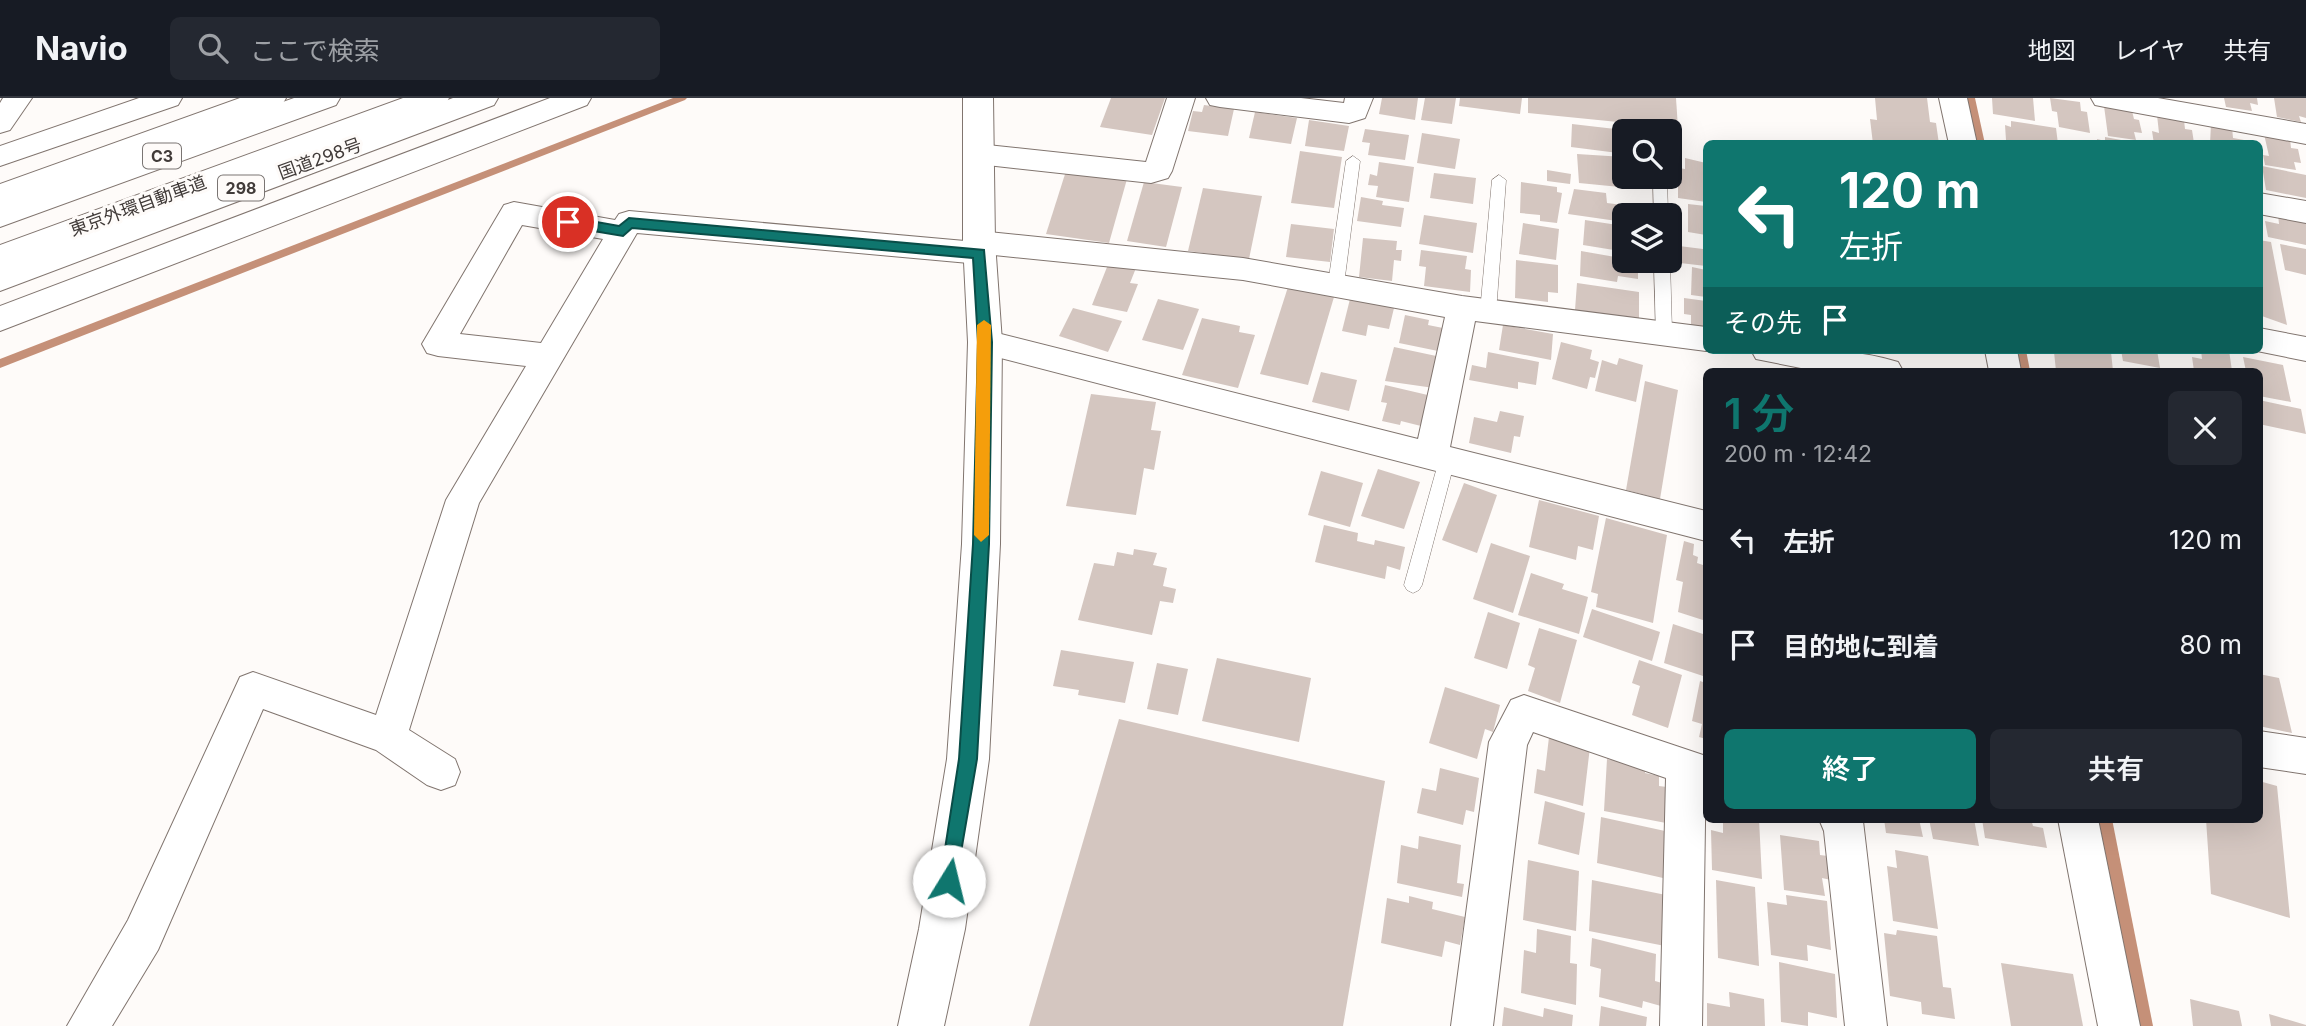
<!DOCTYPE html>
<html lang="ja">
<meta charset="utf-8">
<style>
:root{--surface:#171b24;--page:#242831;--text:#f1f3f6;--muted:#9ea1a6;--line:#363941;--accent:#0f766e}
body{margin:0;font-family:Inter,"Noto Sans JP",sans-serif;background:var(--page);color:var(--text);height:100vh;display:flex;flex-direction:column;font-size:26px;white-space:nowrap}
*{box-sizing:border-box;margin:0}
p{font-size:23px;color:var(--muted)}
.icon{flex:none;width:38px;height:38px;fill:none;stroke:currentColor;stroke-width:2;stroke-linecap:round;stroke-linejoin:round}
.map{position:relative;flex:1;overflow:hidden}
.details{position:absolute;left:1703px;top:270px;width:560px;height:455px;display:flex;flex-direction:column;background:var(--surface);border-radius:10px;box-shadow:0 7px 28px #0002}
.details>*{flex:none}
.guide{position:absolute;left:1703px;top:42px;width:560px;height:214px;border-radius:10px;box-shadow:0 7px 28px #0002;background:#0f766e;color:#fff;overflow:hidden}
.controls{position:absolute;left:1612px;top:21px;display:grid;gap:14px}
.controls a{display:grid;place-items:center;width:70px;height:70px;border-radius:10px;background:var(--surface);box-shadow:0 7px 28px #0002;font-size:35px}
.pin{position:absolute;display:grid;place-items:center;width:60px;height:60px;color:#fff;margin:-30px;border:4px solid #fff;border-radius:50%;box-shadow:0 2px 7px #0007}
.me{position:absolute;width:77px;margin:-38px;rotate:9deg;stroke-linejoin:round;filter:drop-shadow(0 0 5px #0008)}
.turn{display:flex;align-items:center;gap:24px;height:147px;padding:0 21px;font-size:32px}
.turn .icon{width:91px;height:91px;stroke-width:2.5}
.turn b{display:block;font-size:49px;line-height:60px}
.then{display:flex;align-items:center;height:66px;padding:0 21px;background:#0003;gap:14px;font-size:26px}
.round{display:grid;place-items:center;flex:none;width:74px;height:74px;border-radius:10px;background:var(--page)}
.overview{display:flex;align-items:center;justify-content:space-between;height:119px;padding:0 21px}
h1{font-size:42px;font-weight:600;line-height:52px;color:var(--accent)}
.primary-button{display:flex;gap:14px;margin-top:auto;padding:14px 21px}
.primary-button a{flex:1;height:80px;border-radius:10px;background:var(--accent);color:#fff;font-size:28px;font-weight:600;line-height:80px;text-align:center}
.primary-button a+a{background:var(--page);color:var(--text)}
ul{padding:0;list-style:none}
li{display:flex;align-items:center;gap:21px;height:105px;padding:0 21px}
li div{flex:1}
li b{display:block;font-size:26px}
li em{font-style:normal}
header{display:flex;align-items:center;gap:42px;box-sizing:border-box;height:98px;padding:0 35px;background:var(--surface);border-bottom:2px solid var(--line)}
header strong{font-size:33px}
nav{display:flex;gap:38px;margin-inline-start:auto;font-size:24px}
.search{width:490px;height:63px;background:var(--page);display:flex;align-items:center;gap:18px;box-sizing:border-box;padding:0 24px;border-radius:10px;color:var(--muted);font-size:26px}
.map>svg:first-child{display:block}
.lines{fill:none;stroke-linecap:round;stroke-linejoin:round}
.stream{fill:#c59078;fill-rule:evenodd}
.building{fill:#d4c6c0}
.service-casing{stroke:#81756f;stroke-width:1}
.minor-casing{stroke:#81756f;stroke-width:2}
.secondary-casing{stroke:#81756f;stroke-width:2}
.trunk-casing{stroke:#81756f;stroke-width:2}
.motorway-casing{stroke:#81756f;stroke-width:2}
.service{fill:#fff;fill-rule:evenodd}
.minor{fill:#fff;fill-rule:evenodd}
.secondary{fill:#fff;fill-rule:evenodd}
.trunk{fill:#fff;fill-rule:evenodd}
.motorway{fill:#fff;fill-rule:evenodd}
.route{fill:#0f766e;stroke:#0a4d48;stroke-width:2}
.slow{fill:#f59e0b}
.labels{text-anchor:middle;stroke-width:6;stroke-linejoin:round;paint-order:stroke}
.shield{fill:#fefbf9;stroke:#7a7573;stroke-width:2}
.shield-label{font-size:16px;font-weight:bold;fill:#413b39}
.street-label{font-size:18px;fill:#413b39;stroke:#fefbf9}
</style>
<header>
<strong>Navio</strong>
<div class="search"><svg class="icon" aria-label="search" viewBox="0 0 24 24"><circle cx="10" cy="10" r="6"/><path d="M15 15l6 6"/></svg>ここで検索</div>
<nav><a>地図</a><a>レイヤ</a><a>共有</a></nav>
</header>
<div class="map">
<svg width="2306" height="928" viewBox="0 0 2306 928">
<rect width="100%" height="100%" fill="#fefbf9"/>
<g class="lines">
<g class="stream">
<polygon points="673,0 687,0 685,2 0,270 0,261"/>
<polygon points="1965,0 1975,0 1985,46 1975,46"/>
<polygon points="2014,252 2026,252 2030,273 2018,273"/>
<polygon points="2098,721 2112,721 2153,928 2139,928"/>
</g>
</g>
<g class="building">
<polygon points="1111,0 1165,0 1152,37 1100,29"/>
<polygon points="1382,0 1418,0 1415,22 1379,16"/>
<polygon points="1425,0 1456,0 1452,26 1421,22"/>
<polygon points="1460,0 1522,0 1520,16 1459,8"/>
<polygon points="1528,0 1676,0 1678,30 1528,15"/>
<polygon points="1875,0 1927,0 1930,24 1936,25 1939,46 1873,46 1870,21 1877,22"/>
<polygon points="1992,0 2033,0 2035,23 1993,16"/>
<polygon points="2050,0 2080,4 2081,13 2087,14 2090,35 2059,29 2057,14 2052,13"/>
<polygon points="2224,0 2257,0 2258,7 2250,5 2252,13 2226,9"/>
<polygon points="2274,0 2306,0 2306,20 2299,18 2301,24 2277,19"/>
<polygon points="1204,7 1234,11 1228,38 1188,33 1193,13 1202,14"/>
<polygon points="2104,8 2132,13 2134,21 2139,22 2142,35 2134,34 2136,42 2108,38"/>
<polygon points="1255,14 1297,20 1291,46 1249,40"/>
<polygon points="2157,17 2184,22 2185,31 2192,32 2194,45 2154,46 2152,33 2159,35"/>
<polygon points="1309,22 1349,28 1344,53 1305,48"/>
<polygon points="2011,23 2056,30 2058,46 2006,42 2005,27 2011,29"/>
<polygon points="1572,26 1624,32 1624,48 1618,47 1618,55 1571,49"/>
<polygon points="2211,26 2232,29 2233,40 2244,42 2245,46 2210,46"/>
<polygon points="1365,31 1409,37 1405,62 1368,57 1370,45 1362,44"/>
<polygon points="1422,35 1460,41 1455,71 1417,65"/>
<polygon points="2264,36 2290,40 2291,50 2298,51 2301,65 2294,64 2296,72 2265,67 2263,57 2269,58"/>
<polygon points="2105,39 2132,44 2132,46 2098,46 2097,41 2105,43"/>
<polygon points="1300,53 1342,59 1334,110 1291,105"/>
<polygon points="1577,56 1624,59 1623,84 1619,84 1620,89 1579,85"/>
<polygon points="1685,60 1706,65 1706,104 1678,100 1678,81 1672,80 1672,69 1685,71"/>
<polygon points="1379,64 1414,69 1409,104 1376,99 1378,88 1368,87 1370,76 1377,78"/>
<polygon points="2262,68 2306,77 2306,100 2266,92"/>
<polygon points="1547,72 1571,76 1570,86 1547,83"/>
<polygon points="1066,73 1127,81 1109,145 1046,136"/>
<polygon points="1434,75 1476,80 1473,106 1430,100"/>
<polygon points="1144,84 1182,89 1166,149 1127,143"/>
<polygon points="1521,84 1557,89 1557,94 1562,95 1557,125 1540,123 1540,117 1520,115"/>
<polygon points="1203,90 1262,98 1249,161 1188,153"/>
<polygon points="1574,91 1606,95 1607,105 1630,108 1630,117 1624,117 1624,124 1568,116"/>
<polygon points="1361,99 1383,103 1382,107 1404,110 1401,129 1357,123"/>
<polygon points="1688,106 1706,108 1706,137 1688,134"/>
<polygon points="2278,116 2306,122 2306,147 2268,139 2265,123 2279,126"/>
<polygon points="1424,117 1477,125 1473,155 1419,146"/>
<polygon points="1585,122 1624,128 1624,145 1621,145 1620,153 1583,147"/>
<polygon points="1523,125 1559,131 1556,162 1519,156"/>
<polygon points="1291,126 1334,131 1330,164 1286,159"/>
<polygon points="1363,140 1397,143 1396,152 1402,152 1401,163 1394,162 1392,183 1359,179"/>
<polygon points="1703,140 1706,140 1706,168 1680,165 1679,148 1703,151"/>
<polygon points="2259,142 2271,144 2287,227 2259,217"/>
<polygon points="2280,146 2306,151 2306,177 2285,172"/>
<polygon points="1421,152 1467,158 1465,171 1471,172 1470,194 1424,188 1426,169 1419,168"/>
<polygon points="1581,153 1638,163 1638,181 1618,178 1617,184 1580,178"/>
<polygon points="1516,162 1558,167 1558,195 1548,194 1548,204 1515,200"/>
<polygon points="1109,164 1136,170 1130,185 1138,186 1127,214 1092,207"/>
<polygon points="1692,169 1706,172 1706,199 1691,197"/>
<polygon points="1577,185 1639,194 1639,221 1617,218 1617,222 1575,212"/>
<polygon points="1288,189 1334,199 1308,287 1260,276"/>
<polygon points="1684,200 1706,203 1706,232 1691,229 1691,217 1684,216"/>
<polygon points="1158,201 1199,211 1183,252 1142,242"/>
<polygon points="1350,201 1394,210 1389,231 1368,227 1366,238 1342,233"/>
<polygon points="1073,210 1122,223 1108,254 1059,238"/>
<polygon points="1405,217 1429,222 1428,227 1443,230 1438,253 1399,245"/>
<polygon points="1202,220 1240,228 1239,234 1255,237 1238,290 1182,277"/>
<polygon points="1503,227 1553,236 1551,262 1499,252"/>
<polygon points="1561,244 1592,252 1590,261 1599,264 1595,280 1590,279 1587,291 1552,281"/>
<polygon points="1394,249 1441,259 1434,290 1385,283"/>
<polygon points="2061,252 2111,254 2113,273 2056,273 2054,254 2061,255"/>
<polygon points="2121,252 2157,252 2160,270 2123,263"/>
<polygon points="2201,252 2229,252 2232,273 2194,273 2192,259 2202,261"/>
<polygon points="1488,254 1539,264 1536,287 1518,284 1518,291 1469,282 1472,267 1486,270"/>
<polygon points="2243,259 2283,267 2291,304 2259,298 2259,273 2246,273"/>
<polygon points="1619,260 1643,267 1636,304 1595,293 1602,262 1617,267"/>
<polygon points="1321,274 1357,282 1349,313 1312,304"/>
<polygon points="1645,283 1678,292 1660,401 1626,392"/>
<polygon points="1385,287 1432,298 1425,329 1401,323 1400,327 1382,323 1387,305 1381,304"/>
<polygon points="1091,296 1156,304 1151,332 1161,333 1154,372 1144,370 1136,417 1066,408"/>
<polygon points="2259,302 2301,311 2306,336 2259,326"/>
<polygon points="1500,313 1524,318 1520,339 1514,338 1511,355 1469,345 1474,319 1497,324"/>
<polygon points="1378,371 1420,384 1404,431 1361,418"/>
<polygon points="1321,373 1363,385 1350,429 1308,417"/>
<polygon points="1464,385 1497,397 1477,455 1442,442"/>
<polygon points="1539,402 1599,418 1593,452 1578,448 1576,462 1529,449"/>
<polygon points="1606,420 1667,437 1653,525 1596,509 1598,496 1591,494"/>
<polygon points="1324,427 1358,435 1357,443 1374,447 1375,442 1405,449 1400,472 1387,468 1385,481 1315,464"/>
<polygon points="1684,443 1694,446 1693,457 1698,459 1697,465 1706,468 1706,523 1678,514 1683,484 1676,482"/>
<polygon points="1491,445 1530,458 1513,515 1473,501"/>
<polygon points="1134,451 1157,455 1153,467 1167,470 1163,488 1176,491 1173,505 1160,503 1152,537 1078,522 1094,465 1114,468 1117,454 1133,457"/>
<polygon points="1531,475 1564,486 1562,491 1588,499 1579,536 1518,517"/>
<polygon points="1592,511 1660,534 1652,563 1583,539"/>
<polygon points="1488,514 1520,525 1507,571 1474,560"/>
<polygon points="1673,526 1706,537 1706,579 1664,565"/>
<polygon points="1539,530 1577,542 1560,605 1528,593 1535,570 1528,567"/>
<polygon points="1061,552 1134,564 1125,605 1078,597 1079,592 1053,588"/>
<polygon points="1217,560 1311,580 1299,644 1202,623"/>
<polygon points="1639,562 1682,577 1668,630 1632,617 1640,588 1632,585"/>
<polygon points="1157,565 1188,571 1178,617 1147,611"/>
<polygon points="2259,576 2279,580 2292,635 2259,628"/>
<polygon points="1700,583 1706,585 1706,641 1699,639 1702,626 1692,623"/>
<polygon points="1445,589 1500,607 1493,634 1485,631 1477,661 1429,645"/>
<polygon points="1119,621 1385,683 1343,928 1029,928"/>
<polygon points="1549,639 1590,649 1583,708 1534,695 1537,671 1545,673"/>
<polygon points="1607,661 1645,668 1645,675 1659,678 1659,688 1667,689 1666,725 1604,713"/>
<polygon points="1440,670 1479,680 1474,714 1466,712 1463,727 1417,715 1422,690 1436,693"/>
<polygon points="2259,683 2277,688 2290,820 2211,796 2206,721 2259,721"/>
<polygon points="1545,703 1585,715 1579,757 1538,746"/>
<polygon points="1601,719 1665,733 1663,780 1597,765"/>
<polygon points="1723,721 1759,721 1762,781 1712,772 1711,732 1723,735"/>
<polygon points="1884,721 1919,721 1923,739 1886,735"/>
<polygon points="1929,721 1974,721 1979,748 1933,741"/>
<polygon points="1982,721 2031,721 2033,728 2043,730 2047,750 1985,740"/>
<polygon points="1780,737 1819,743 1820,757 1828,758 1831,782 1822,780 1825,798 1784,792"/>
<polygon points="1419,738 1461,747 1457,785 1464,786 1462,799 1397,785 1401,747 1418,751"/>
<polygon points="1895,752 1928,758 1938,831 1893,823 1887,768 1897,770"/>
<polygon points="1528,762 1579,773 1576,833 1523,822"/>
<polygon points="1592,782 1666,797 1665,848 1589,833"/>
<polygon points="1716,782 1755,789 1759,868 1718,860"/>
<polygon points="1786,797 1827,803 1831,852 1807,847 1808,863 1771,857 1767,804 1787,807"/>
<polygon points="1409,798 1433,804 1432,811 1465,819 1460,847 1445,843 1442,859 1381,845 1387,800 1409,805"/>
<polygon points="1537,831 1571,838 1570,865 1577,866 1576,907 1521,895 1524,852 1536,855"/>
<polygon points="1897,832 1937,838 1943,889 1951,890 1955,921 1922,916 1921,904 1890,898 1884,835 1896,837"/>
<polygon points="1592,840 1656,856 1655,883 1662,885 1661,908 1643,903 1642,910 1599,899 1601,871 1590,868"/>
<polygon points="1779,864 1835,876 1837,920 1808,914 1808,928 1781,924"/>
<polygon points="2001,865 2073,876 2083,928 2011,928"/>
<polygon points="1729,894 1764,901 1765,928 1707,928 1707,905 1730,909"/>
<polygon points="2190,901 2239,913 2242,928 2193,928"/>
<polygon points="1601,908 1647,919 1646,928 1599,928"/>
<polygon points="1504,909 1543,919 1544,910 1573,917 1572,928 1502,928"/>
<polygon points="2269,916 2306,927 2306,928 2271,928"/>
</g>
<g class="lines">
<g class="service-casing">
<g id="service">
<polygon points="1353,58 1360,63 1344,186 1336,192 1328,186 1346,63"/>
<polygon points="1499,77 1506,82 1496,214 1488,220 1480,214 1492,82"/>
<polygon points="1653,79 1667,79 1668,117 1654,117"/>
<polygon points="1654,163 1670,163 1672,234 1664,240 1656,234"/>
<polygon points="1447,355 1453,357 1455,362 1422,487 1419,492 1413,495 1407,492 1404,487 1439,362 1441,357"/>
</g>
</g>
<g class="minor-casing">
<g id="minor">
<polygon points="3,0 32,0 10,32 0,35 0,5"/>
<polygon points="139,0 182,0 178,7 0,68 0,48"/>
<polygon points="550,0 591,0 587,7 0,233 0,208"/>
<polygon points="1167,0 1195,0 1172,73 1168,80 1151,85 978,66 968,63 964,56 968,49 978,46 1146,64"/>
<polygon points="1206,0 1301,0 1344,5 1345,0 1373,0 1365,20 1349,25 1220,9 1210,7"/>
<polygon points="1939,0 1967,0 1977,46 1949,46"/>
<polygon points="2091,0 2158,0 2306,26 2306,46 2105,9 2095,7"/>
<polygon points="2259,95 2306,103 2306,125 2259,116"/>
<path d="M514 104 615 122 619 116 629 113 965 143 968 136 979 133 1243 160 1462 198 1706 229V252H1710L1706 253 1475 223 1450 349 1706 413V443L985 256 974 253 969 244 974 235 985 232 1418 341 1445 219 1243 182 994 157 991 163 980 166 637 135 479 405 409 632 455 661 460 674 455 687 441 692 427 687 376 652 263 611 158 852 112 928H67L128 822 240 579 253 574 376 617 446 402 526 268 438 258 427 255 422 246 504 107ZM522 127 603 141 541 245 460 236Z"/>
<polygon points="2259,230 2306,239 2306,263 2252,252 2259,252"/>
<path d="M1751 252C1800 252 1851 249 1898 264L1903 273H1816L1756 261Z"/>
<polygon points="1985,252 2017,252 2021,273 1989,273"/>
<polygon points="1524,597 1706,658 1702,928 1660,928 1666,680 1533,634 1527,647 1493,928 1451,928 1489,644 1511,602"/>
<polygon points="2259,633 2306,640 2306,676 2259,669"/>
<polygon points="1819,721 1863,723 1887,928 1845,928 1824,733"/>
<polygon points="2058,721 2098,721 2140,928 2098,928"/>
</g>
</g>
<g class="secondary-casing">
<polygon id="secondary" points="963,0 993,0 995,144 1002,244 1000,446 989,661 965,831 944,928 898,928 919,831 947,661 962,446 968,244 963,144"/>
</g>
<g class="trunk-casing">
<g id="trunk">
<polygon points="240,0 286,0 282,7 0,109 0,86"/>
<polygon points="453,0 498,0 494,7 0,193 0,167"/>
</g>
</g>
<g class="motorway-casing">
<g id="motorway">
<polygon points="294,0 340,0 336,7 0,129 0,105"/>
<polygon points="403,0 449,0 445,7 0,172 0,147"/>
</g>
</g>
<use href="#service" class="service"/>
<use href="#minor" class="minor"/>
<use href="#secondary" class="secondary"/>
<use href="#trunk" class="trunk"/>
<use href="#motorway" class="motorway"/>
</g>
<polygon class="route" points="568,119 619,128 629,120 984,152 992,244 989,446 977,661 955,789 949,792 943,789 940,783 959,661 973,446 978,244 973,160 632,130 623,138 564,128 562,124"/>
<polygon class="slow" points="984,222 991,227 989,437 981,444 974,437 977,227"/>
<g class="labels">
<g class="shield">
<rect x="143" y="45.5" width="38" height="25" rx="5"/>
<rect x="218" y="77.5" width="46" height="25" rx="5"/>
</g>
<g class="shield-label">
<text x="162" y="64">C3</text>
<text x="241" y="96">298</text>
</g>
<g class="street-label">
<text transform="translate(320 61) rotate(-20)" y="6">国道298号</text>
<text transform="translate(138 108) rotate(-20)" y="6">東京外環自動車道</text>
</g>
</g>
</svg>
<div class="controls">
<a><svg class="icon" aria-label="search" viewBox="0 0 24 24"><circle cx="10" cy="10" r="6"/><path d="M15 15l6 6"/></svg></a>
<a><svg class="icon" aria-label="layers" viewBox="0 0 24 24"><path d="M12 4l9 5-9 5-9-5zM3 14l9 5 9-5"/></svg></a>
</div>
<div class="pin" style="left:568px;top:124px;background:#d93025"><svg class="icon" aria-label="arrive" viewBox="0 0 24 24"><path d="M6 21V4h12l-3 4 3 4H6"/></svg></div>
<svg class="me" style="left:949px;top:783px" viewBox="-20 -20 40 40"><circle r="19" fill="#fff"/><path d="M0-13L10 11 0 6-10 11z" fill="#0f766e"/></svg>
<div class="guide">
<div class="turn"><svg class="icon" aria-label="left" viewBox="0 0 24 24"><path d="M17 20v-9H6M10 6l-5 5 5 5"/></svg><div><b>120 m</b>左折</div></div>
<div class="then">その先<svg class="icon" aria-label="arrive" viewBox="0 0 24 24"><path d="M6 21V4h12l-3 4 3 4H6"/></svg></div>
</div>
<section class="details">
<div class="overview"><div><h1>1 分</h1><p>200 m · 12:42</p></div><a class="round"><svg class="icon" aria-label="close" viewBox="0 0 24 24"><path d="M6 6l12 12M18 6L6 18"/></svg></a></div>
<ul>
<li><svg class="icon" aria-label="left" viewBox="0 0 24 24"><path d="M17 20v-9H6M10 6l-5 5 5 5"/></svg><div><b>左折</b></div><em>120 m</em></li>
<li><svg class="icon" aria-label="arrive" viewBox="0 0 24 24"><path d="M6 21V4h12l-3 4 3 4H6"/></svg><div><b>目的地に到着</b></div><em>80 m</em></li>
</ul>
<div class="primary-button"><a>終了</a><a>共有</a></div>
</section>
</div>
